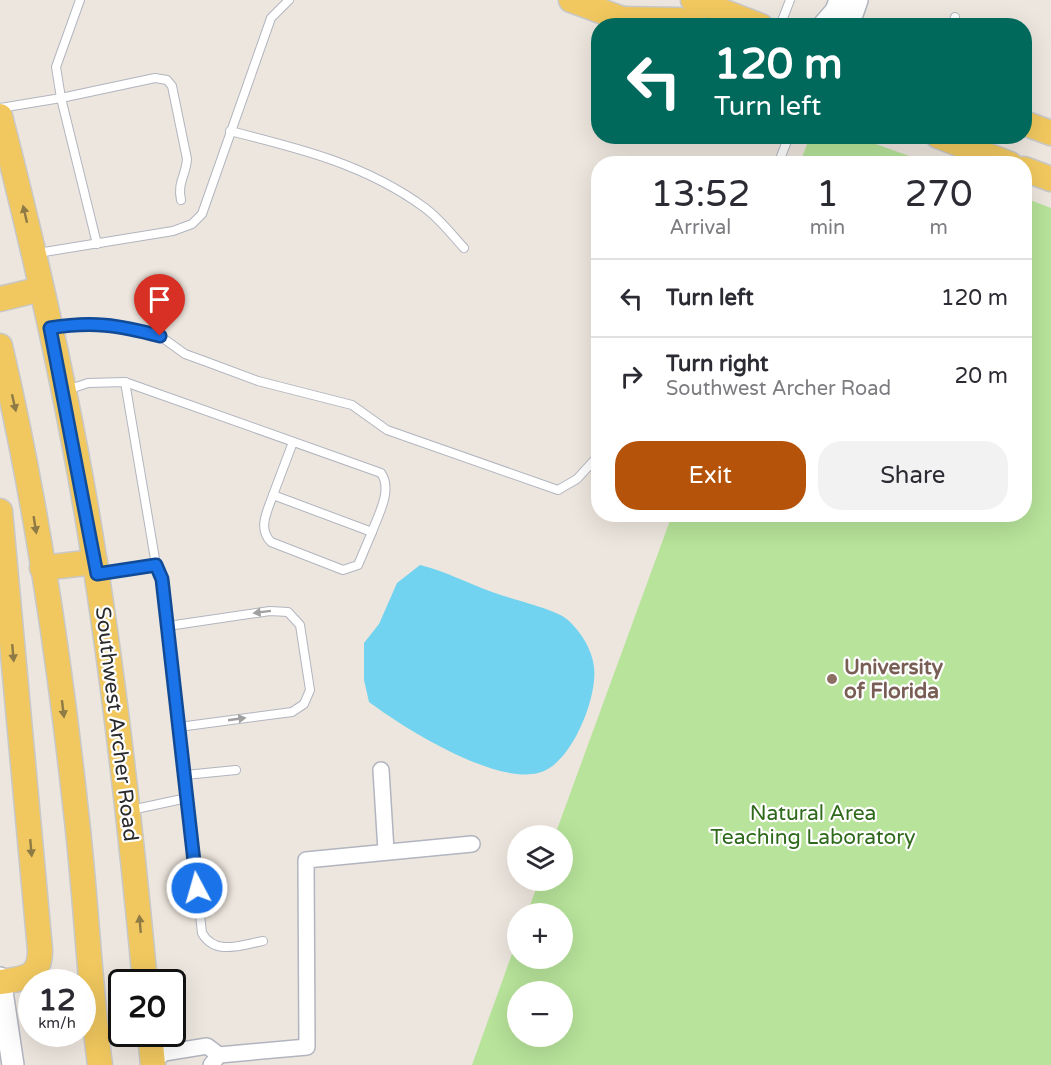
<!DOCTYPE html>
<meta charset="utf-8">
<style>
:root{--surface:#fff;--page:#f2f2f3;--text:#2b2b33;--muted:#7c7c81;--line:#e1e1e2;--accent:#b45309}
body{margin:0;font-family:"Varela Round",sans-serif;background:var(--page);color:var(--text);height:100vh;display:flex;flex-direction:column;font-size:22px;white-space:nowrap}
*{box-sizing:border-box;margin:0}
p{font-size:20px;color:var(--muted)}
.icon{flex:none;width:33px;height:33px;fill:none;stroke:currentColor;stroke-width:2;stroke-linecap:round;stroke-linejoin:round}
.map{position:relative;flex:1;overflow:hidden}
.drawer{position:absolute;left:591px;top:156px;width:441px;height:366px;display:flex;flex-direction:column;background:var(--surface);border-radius:24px;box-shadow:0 6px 24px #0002}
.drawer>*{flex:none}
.top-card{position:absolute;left:591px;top:18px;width:441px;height:126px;border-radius:24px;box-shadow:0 6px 24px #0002;background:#00695c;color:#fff;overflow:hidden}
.buttons{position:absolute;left:507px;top:825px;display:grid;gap:12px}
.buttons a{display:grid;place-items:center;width:66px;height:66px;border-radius:50%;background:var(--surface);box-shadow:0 6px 24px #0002;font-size:30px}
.speed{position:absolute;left:18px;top:969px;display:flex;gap:12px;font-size:30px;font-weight:700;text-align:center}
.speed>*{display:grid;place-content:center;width:78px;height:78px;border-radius:50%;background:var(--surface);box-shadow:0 6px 24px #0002;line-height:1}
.speed small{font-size:15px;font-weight:400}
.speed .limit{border:3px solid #111;border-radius:9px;background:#fff;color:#111}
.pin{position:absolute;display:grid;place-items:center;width:51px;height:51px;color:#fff;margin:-62px -26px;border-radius:50% 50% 50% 0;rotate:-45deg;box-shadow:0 0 6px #0007}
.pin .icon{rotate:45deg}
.me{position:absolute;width:66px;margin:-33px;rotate:354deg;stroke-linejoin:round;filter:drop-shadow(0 0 4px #0008)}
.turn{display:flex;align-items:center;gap:21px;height:126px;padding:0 24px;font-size:27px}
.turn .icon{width:78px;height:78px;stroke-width:2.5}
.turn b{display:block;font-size:42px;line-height:51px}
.eta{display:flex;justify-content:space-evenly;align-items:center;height:102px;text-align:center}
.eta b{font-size:36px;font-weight:600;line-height:42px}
.cta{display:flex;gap:12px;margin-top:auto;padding:12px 24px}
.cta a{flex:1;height:69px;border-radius:24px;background:var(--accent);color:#fff;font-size:24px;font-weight:600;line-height:69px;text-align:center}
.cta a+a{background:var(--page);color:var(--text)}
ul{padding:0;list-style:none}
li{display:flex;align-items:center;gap:18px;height:78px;padding:0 24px;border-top:2px solid var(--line)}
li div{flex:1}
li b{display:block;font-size:22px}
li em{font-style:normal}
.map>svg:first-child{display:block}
.green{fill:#b7e39a;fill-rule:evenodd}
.water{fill:#71d3ef}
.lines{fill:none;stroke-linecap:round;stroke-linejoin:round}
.lane-casing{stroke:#b1b5bf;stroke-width:10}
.street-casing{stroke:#b1b5bf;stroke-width:18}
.secondary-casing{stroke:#b1b5bf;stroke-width:24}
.primary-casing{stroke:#c8c8c8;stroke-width:27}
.lane{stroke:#fff;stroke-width:8}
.street{stroke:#fff;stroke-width:15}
.secondary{stroke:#fff;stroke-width:21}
.primary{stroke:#f1c85f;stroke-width:24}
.oneway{fill:#8e7a45}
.oneway2{fill:#a0a0a0}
.route-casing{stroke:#114b97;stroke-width:15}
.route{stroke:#1a73e8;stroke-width:10}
.education-dot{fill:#8d6e63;stroke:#fff;stroke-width:2}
.labels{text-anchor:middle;stroke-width:4.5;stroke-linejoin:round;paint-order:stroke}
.education-label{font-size:21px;font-weight:bold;fill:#785e54;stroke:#fff;text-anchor:start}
.street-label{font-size:21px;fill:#2b2b2b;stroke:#fff}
.park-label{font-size:21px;fill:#2f691b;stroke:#fff}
</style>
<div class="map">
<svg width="1051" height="1065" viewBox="0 0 1051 1065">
<rect width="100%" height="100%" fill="#ede6de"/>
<g class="green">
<polygon points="810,136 856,137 929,163 800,163"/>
<path d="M1025 198 1051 208V1065H472L517 940 518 958H562V914L527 913 539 881 562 880V836L555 835 672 515 1024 514ZM518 992H562V1036H518Z"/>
</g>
<path class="water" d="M420 565C445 571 467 583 492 592 510 599 556 609 568 620 581 632 592 649 594 667 598 697 571 766 538 773 493 784 404 728 369 702L364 680V643L379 624 397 583Z"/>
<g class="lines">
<g class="lane-casing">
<g id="lane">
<polyline points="780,26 790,0"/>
<polyline points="952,26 955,17"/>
<polyline points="0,108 61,98 56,67 80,0"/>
<path d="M230 131C299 148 367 165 425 208 440 219 452 235 464 248"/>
<polyline points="778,164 789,136"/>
<path d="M97 244 61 98 155 78 167 80 172 86 187 159C186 175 177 183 181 200"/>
<polyline points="38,253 173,231 192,224 202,214 271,18 289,0"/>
<polyline points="53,327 85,322 116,324 160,336 185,354 207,362 258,381 352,405 387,430 558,490 577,479 598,456"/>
<polyline points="125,382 156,565"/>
<path d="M67 390 88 383 125 382 381 473C393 490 378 515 372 532L273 495 293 442"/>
<path d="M273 495C268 510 257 528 271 542L343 570 358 565 372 532"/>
<polyline points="100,573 156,565 162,579 187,798 131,810"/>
<polyline points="168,626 270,611 288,612 300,625 310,690 304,704 292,712 179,727"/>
<polyline points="185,775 236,770"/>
<path d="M187 798 202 933C215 956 241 945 263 941"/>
</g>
</g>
<g class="street-casing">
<g id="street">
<polyline points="381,770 386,851"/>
<polyline points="219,1055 307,1047 306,860 472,844"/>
<polyline points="155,1065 152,1063 164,1053 207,1046 219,1055 211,1065"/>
</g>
</g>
<g class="secondary-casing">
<g id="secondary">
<polyline points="823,26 836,11 840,0"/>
<polyline points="848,26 857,0"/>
<polyline points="0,978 13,1065"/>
</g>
</g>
<g class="primary-casing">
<g id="primary">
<polyline points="571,0 636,24"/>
<polyline points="693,0 761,26"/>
<polyline points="623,19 680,20 696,26"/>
<path d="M0 116C38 264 72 413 95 564 117 703 132 842 145 982"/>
<polyline points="1024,123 1051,133"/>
<polyline points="938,136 1010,164"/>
<polyline points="1024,169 1051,179"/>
<polyline points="0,299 41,289"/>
<path d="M0 346C36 499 59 656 76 812 86 896 89 981 100 1065"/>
<path d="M0 511 40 950C40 979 24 978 1 982"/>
<polyline points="42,568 95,562"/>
<polyline points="150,1034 153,1065"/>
</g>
</g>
<use href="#lane" class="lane"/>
<use href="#street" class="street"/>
<use href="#secondary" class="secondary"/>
<use href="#primary" class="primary"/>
</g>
<defs><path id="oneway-solid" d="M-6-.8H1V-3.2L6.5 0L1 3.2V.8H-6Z" transform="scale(1.5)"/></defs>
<g class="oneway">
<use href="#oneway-solid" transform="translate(25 214) rotate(-103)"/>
<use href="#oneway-solid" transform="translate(14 403) rotate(77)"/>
<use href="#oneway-solid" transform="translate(35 525) rotate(81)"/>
<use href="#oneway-solid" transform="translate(13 653) rotate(85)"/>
<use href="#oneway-solid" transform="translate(63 709) rotate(83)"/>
<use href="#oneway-solid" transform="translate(31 848) rotate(85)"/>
<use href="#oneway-solid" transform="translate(140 924) rotate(-95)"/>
</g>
<g class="oneway2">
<use href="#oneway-solid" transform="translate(262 612) rotate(173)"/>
<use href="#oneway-solid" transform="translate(237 719) rotate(-8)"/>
</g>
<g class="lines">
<g class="route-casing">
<path id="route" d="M160 336C118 325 92 321 50 328L97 574 156 565 162 579 197 888"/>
</g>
<use href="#route" class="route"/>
</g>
<circle class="education-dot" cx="832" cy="679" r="6"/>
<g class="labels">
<g class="education-label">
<text x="844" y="674">University<tspan x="844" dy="24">of Florida</tspan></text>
</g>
<g class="street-label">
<text transform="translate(117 724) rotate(83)" y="7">Southwest Archer Road</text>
</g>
<g class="park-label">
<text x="813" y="820">Natural Area<tspan x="813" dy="24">Teaching Laboratory</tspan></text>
</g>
</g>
</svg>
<div class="buttons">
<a><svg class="icon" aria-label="layers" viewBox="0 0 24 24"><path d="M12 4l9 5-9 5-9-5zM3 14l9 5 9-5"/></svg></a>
<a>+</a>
<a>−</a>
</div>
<div class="speed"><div>12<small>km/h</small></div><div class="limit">20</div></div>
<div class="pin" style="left:160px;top:336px;background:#d93025"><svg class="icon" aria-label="arrive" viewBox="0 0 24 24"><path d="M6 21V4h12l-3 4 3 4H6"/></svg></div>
<svg class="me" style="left:197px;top:888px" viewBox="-20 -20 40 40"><circle r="17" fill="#1a73e8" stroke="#fff" stroke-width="3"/><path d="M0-11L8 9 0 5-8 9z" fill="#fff"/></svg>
<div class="top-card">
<div class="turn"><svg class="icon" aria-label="left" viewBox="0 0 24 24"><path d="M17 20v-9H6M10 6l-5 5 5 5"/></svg><div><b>120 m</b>Turn left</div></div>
</div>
<section class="drawer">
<div class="eta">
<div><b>13:52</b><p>Arrival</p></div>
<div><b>1</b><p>min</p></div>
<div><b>270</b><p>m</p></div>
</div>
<ul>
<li><svg class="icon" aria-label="left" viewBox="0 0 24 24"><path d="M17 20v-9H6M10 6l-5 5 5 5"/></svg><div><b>Turn left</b></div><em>120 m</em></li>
<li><svg class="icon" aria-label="right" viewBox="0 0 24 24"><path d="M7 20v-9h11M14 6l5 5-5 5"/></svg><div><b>Turn right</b><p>Southwest Archer Road</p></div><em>20 m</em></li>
</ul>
<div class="cta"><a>Exit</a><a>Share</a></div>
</section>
</div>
